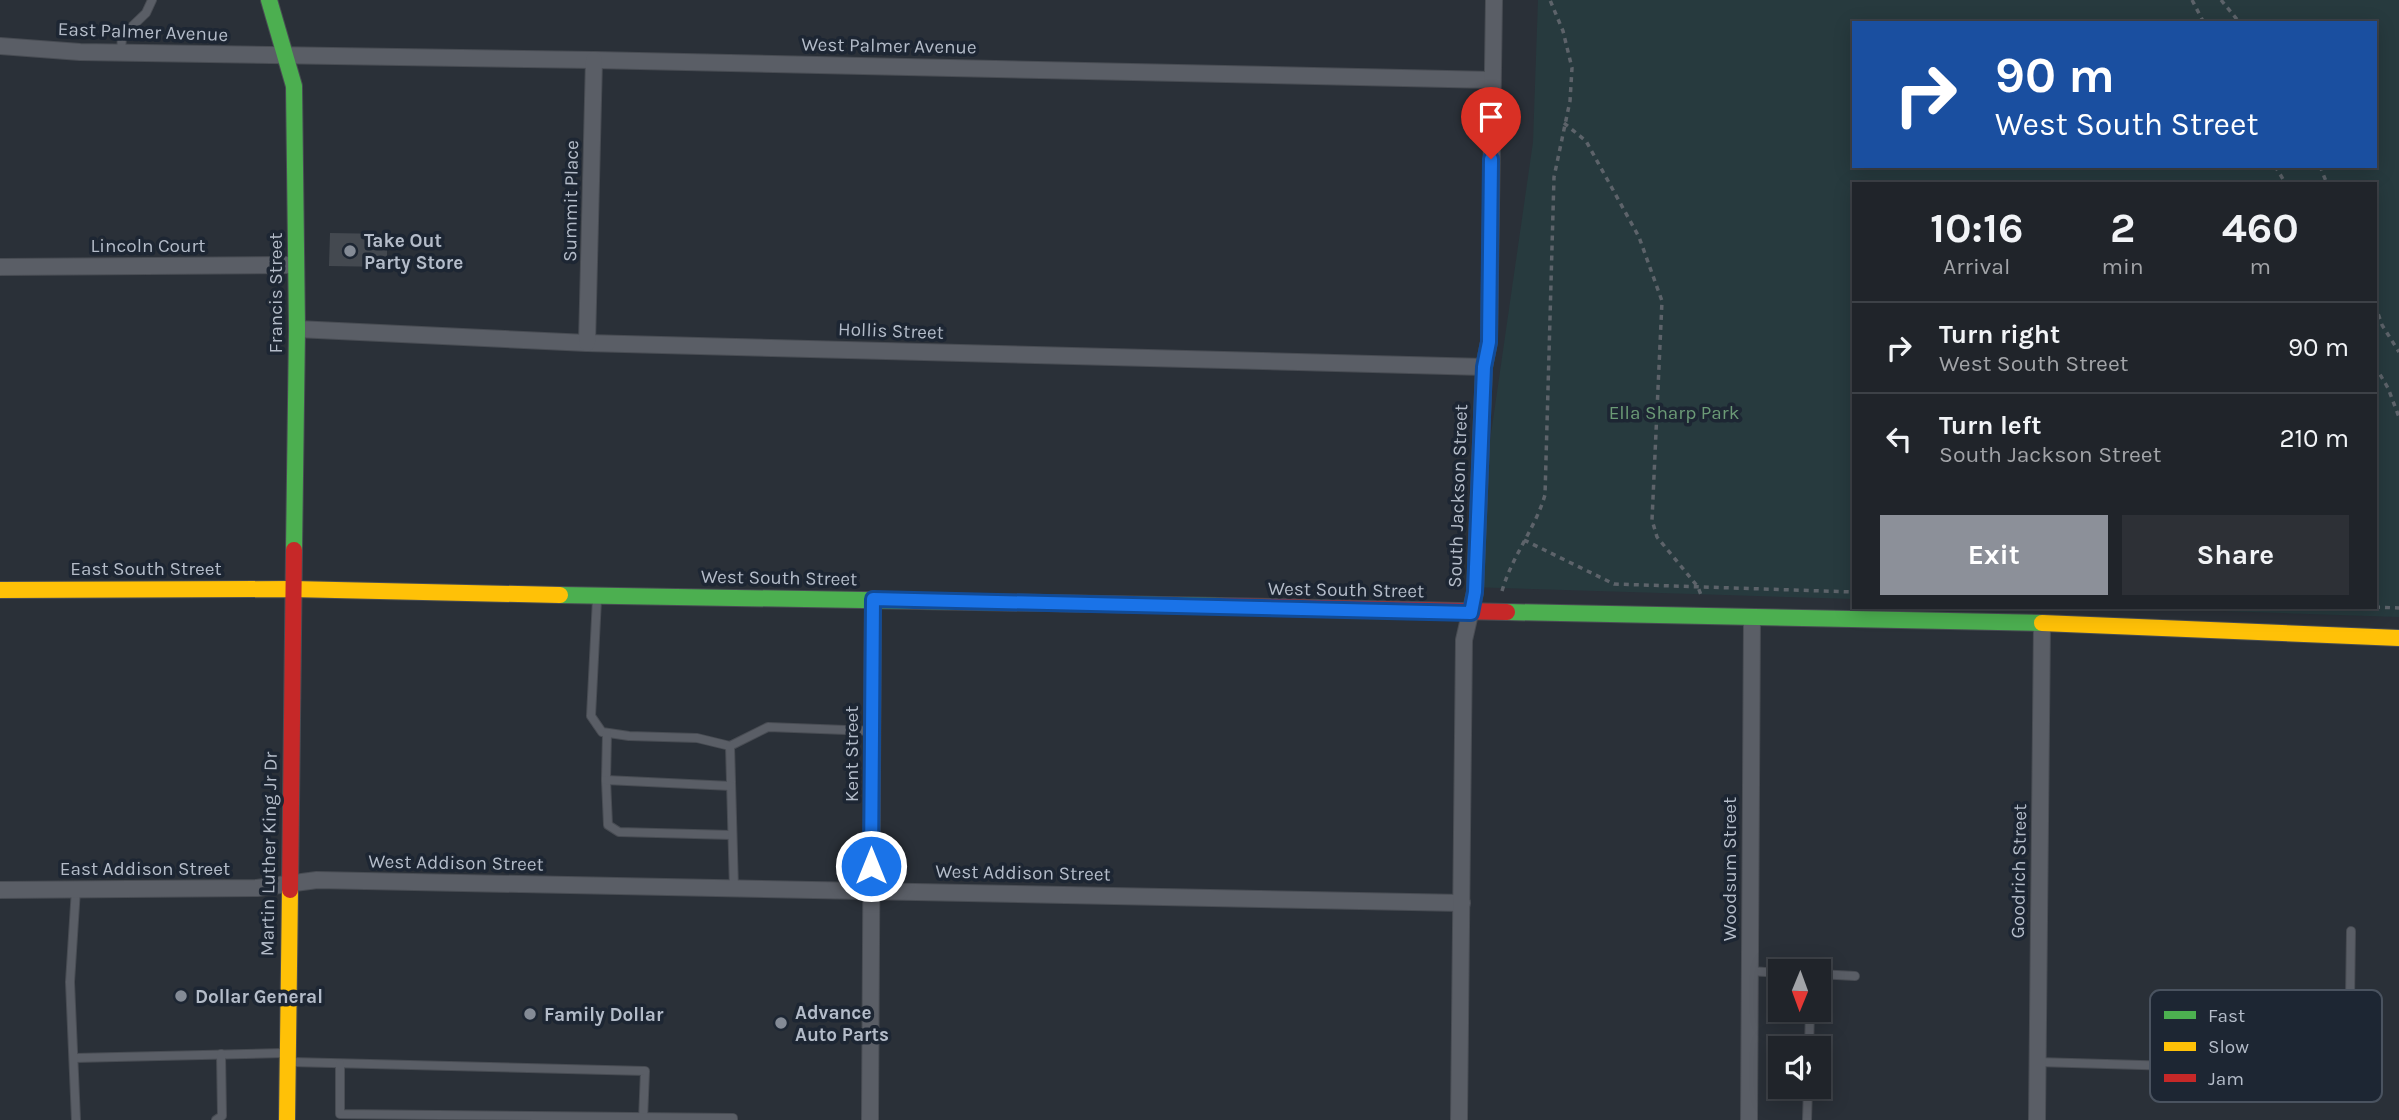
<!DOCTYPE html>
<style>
:root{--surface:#20242a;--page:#2d3036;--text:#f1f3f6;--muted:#a2a4a8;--line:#3d4147;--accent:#8c9099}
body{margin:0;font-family:Karla,sans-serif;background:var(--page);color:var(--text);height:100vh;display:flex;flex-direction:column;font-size:26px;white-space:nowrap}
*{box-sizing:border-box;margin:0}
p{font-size:23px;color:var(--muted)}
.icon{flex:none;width:38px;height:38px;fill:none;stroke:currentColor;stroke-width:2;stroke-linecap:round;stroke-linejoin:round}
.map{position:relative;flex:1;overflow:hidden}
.drawer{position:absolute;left:1852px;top:182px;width:525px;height:427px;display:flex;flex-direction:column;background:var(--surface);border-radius:0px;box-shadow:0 4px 18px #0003,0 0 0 2px var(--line)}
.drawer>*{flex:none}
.guide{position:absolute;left:1852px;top:21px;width:525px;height:147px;border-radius:0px;box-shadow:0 4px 18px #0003,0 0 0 2px var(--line);background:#1a4fa0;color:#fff;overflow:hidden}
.needle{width:46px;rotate:181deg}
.controls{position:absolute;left:1768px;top:959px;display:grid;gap:14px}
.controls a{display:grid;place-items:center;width:63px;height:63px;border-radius:0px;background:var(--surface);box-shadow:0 4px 18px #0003,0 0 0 2px var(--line);font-size:35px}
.pin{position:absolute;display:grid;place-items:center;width:60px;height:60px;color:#fff;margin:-72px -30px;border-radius:50% 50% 50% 0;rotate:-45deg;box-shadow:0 0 7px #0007}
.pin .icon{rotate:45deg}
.me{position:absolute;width:77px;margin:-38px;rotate:0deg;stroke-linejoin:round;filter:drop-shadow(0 0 5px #0008)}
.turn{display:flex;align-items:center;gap:24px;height:147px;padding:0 28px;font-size:32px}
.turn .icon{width:91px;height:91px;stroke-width:2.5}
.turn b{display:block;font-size:49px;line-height:60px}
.eta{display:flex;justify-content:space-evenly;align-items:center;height:119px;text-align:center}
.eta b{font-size:42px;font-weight:700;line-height:49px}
.action{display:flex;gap:14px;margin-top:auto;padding:14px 28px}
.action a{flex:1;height:80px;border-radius:0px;background:var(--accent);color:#fff;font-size:28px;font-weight:700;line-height:80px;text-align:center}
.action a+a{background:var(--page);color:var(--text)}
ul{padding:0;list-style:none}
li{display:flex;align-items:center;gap:21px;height:91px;padding:0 28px;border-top:2px solid var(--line)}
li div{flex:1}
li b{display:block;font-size:26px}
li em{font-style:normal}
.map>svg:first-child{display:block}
.green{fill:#273a3e;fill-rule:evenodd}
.building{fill:#444950}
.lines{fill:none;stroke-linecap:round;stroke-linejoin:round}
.lane-casing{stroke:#484c53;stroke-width:10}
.street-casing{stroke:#484c53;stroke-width:18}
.fast-casing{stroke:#484c53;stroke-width:18}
.slow-casing{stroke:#484c53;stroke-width:18}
.jam-casing{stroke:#484c53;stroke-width:18}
.path{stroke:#5d636a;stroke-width:3.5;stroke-dasharray:5 5;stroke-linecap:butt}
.lane{stroke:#5a5e66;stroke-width:8}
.street{stroke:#5a5e66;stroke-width:16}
.fast{stroke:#4caf50;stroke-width:16}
.slow{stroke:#ffc107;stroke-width:16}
.jam{stroke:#c62828;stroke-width:16}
.route-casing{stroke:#114b97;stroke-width:18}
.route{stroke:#1a73e8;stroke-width:12}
.poi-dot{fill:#848b96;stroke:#1d2633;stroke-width:2.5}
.labels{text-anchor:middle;stroke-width:7;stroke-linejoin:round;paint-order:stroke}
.street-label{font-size:19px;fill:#b4bcc9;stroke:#1d2633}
.poi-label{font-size:19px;font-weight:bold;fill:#b4bcc9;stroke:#1d2633;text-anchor:start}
.park-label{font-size:19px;fill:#6b9a76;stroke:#1d2633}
.key{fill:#1d2633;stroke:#4a5360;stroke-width:2}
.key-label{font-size:19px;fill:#b4bcc9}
</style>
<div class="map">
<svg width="2399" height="1120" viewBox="0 0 2399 1120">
<rect width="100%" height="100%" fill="#2a3038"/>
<path class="green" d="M1538 0H2399V617L2107 607H2375V184H1853V599L1469 587 1533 142ZM1853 23H2375V166H1853Z"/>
<polygon class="building" points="330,233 387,234 387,267 329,266"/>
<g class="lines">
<g class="lane-casing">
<g id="lane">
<polyline points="121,53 122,36 146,13 152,0"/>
<polyline points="597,599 591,716 602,732 629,736 697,738 730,746 768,727 872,731"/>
<polyline points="607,733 606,780 608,825 619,832 732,835"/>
<polyline points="730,746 734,889"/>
<polyline points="606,780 731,786"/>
<polyline points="1750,971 1780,973"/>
<polyline points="1818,974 1855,976"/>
<polyline points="1809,1048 1810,1010"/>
<polyline points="74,1058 284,1053"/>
<polyline points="291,1062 645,1071 643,1120"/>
<polyline points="2037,1062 2349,1071 2351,931"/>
<polyline points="340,1064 340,1114 733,1118 733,1120"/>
<polyline points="76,1120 70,982 76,889"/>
<polyline points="216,1120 222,1116 221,1054"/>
<polyline points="1807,1120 1808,1087"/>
</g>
</g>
<g class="street-casing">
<g id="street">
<polyline points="0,46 80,52 594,60 1492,80"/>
<polyline points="0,267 296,265"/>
<polyline points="297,329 587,343 1484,367"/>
<polyline points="587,343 594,60"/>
<polyline points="0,890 257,888 317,880 1462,903"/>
<polyline points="870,1120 873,599"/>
<polyline points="1459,1120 1464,640 1475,592 1484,367 1489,342 1494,0"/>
<polyline points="1749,1120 1752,618"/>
<polyline points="2037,1120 2042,623"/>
</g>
</g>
<g class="fast-casing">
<g id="fast">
<polyline points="269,0 294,86 297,329 294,550"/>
<polyline points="560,595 1220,606"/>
<polyline points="1507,612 2042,623"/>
</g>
</g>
<g class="slow-casing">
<g id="slow">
<polyline points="0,590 292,589 560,595"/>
<polyline points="2042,623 2399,638"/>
<polyline points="287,1120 290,890"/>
</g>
</g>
<g class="jam-casing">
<g id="jam">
<polyline points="1220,606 1507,612"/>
<polyline points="290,890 294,550"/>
</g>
</g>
<g class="path">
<polyline points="2192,0 2204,23"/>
<polyline points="2221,0 2240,23"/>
<polyline points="1564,123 1586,141 1639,237 1662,301 1652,520 1657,537 1698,587 1701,595"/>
<polyline points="2275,166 2286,184"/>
<polyline points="2320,166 2327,184"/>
<polyline points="2375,305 2382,325 2399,352"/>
<polyline points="2375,366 2388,388 2399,417"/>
<polyline points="1524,540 1614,584 1853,592"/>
<path d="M1502 591C1512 556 1535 529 1545 495L1554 177 1570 101 1572 68 1563 31 1550 0"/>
<polyline points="2375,607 2399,608"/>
</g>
<use href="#lane" class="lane"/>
<use href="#street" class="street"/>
<use href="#fast" class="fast"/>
<use href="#slow" class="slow"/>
<use href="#jam" class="jam"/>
</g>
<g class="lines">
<g class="route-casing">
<polyline id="route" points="871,866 873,599 1471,613 1475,592 1484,367 1489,342 1491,159"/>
</g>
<use href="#route" class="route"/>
</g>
<g class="poi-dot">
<circle cx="350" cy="251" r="7"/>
<circle cx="181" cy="996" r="7"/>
<circle cx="530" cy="1014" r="7"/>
<circle cx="781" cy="1023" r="7"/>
</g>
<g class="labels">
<g class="street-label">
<text transform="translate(143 31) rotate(2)" y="7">East Palmer Avenue</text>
<text transform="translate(889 45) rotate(1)" y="7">West Palmer Avenue</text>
<text transform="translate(570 201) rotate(-89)" y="7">Summit Place</text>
<text x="148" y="252">Lincoln Court</text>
<text transform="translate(275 293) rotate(-90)" y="7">Francis Street</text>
<text transform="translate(891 330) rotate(2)" y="7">Hollis Street</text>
<text transform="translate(1457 496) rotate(-88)" y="7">South Jackson Street</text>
<text x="146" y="575">East South Street</text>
<text transform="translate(779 577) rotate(1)" y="7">West South Street</text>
<text transform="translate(1346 589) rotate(1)" y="7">West South Street</text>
<text transform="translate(851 754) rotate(-90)" y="7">Kent Street</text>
<text transform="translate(268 854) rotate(-89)" y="7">Martin Luther King Jr Dr</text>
<text transform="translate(456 862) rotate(1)" y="7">West Addison Street</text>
<text x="145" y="875">East Addison Street</text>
<text transform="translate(1729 869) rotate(-90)" y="7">Woodsum Street</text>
<text transform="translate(2018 871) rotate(-89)" y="7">Goodrich Street</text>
<text transform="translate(1023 872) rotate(1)" y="7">West Addison Street</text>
</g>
<g class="poi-label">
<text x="364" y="247">Take Out<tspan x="364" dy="22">Party Store</tspan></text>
<text x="195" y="1003">Dollar General</text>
<text x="795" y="1019">Advance<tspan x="795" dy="22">Auto Parts</tspan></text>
<text x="544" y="1021">Family Dollar</text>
</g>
<g class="park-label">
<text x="1674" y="419">Ella Sharp Park</text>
</g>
</g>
<rect x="2150" y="990" width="232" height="112" rx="10" class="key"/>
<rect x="2164" y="1011" width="32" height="8" fill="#4caf50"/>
<rect x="2164" y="1042" width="32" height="9" fill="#ffc107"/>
<rect x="2164" y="1074" width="32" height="8" fill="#c62828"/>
<g class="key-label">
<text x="2208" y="1022">Fast</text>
<text x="2208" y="1053">Slow</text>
<text x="2208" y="1085">Jam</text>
</g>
</svg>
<div class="controls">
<a><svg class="needle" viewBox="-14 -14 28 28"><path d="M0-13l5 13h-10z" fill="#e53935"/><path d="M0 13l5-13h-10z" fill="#a2a4a8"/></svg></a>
<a><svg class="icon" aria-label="sound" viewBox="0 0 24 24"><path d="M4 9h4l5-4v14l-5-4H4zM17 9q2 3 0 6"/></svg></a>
</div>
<div class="pin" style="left:1491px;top:159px;background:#d93025"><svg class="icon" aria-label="arrive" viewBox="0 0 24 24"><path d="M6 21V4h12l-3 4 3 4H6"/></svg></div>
<svg class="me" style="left:871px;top:866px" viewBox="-20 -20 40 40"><circle r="17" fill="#1a73e8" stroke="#fff" stroke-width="3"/><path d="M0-11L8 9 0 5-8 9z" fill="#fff"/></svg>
<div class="guide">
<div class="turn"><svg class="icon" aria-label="right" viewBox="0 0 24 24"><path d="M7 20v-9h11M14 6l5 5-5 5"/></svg><div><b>90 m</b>West South Street</div></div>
</div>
<section class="drawer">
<div class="eta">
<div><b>10:16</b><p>Arrival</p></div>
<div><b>2</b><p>min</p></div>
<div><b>460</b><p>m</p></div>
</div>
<ul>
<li><svg class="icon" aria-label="right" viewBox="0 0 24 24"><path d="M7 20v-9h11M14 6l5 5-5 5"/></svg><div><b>Turn right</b><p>West South Street</p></div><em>90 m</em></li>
<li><svg class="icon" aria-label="left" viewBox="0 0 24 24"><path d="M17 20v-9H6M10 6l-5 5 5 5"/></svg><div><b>Turn left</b><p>South Jackson Street</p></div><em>210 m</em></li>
</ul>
<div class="action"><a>Exit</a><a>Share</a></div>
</section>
</div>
